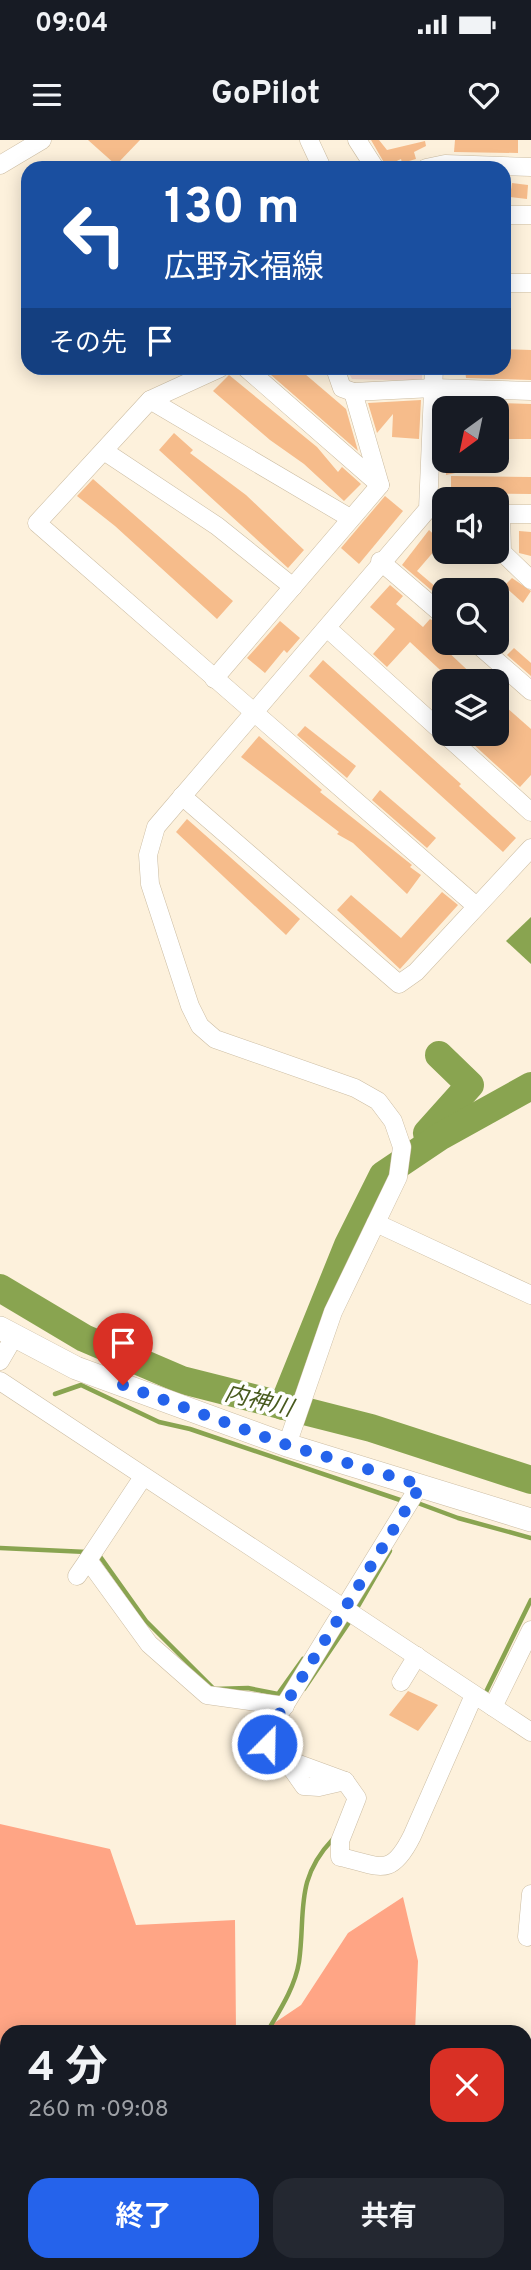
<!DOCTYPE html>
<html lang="ja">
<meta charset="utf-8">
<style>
:root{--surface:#171b24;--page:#242831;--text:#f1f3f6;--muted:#9ea1a6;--accent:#2563eb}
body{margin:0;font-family:Overpass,"Noto Sans JP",sans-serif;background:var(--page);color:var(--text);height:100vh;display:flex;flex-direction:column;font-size:26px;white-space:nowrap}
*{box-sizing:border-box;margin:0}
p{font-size:23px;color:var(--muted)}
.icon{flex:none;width:38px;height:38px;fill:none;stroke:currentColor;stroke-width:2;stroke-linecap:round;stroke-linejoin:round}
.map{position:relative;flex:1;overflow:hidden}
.sheet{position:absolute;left:0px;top:1885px;width:532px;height:247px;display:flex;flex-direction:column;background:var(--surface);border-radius:21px 21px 0 0;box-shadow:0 4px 18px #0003}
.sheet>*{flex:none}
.banner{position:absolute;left:21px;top:21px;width:490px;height:214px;border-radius:21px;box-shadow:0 4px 18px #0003;background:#1a4fa0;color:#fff;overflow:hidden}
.needle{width:46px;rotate:213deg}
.fabs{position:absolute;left:432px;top:256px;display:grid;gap:14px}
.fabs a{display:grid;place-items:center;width:77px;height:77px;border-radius:14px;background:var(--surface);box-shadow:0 4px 18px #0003;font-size:35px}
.pin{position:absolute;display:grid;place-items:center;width:60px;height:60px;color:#fff;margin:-72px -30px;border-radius:50% 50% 50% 0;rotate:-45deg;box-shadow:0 0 7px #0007}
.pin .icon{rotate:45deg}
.me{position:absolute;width:77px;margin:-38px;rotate:23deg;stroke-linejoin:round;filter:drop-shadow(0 0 5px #0008)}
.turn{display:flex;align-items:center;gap:24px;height:147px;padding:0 28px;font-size:32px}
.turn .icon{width:91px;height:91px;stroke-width:2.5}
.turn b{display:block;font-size:49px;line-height:60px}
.then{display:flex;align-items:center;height:66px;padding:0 28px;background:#0003;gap:14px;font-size:26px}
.round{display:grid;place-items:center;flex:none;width:74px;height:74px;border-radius:21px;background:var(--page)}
.summary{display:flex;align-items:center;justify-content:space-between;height:119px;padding:0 28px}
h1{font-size:42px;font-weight:700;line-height:52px}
.action{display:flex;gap:14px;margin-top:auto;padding:14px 28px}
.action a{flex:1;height:80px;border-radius:21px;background:var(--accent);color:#fff;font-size:28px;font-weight:700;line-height:80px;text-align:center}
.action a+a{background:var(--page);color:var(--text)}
.status{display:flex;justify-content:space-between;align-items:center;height:49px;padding:0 35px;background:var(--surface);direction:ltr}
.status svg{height:19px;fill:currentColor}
header{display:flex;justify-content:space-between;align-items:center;height:91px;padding:0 28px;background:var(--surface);font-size:32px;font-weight:700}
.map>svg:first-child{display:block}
.green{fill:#f8d9cf}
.forest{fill:#ffa585}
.water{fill:#89a450}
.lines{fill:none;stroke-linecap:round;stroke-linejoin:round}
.stream{stroke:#89a450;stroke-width:4.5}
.river{stroke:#89a450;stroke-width:28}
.building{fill:#f6bc8b}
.minor-casing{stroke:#ccbda3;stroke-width:19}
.major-casing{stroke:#ccbda3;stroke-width:24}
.minor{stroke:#fff;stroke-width:18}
.major{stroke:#fff;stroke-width:23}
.route{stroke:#2563eb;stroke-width:12;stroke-dasharray:0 21.6}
.labels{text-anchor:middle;stroke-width:7;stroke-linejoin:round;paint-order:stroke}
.water-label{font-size:23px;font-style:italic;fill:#485a1e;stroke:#fff}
</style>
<div class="status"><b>09:04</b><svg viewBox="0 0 49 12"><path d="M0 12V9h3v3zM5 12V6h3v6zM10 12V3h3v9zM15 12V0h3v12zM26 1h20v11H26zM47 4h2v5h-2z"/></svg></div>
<header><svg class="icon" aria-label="menu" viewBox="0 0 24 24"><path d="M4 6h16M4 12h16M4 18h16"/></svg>GoPilot<svg class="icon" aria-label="heart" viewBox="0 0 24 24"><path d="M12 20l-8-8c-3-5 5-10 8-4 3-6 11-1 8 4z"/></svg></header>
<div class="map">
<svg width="531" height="2130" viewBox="0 0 531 2130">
<rect width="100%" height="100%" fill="#fdf1dc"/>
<polygon class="green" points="346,228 422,228 422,241 352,239"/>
<g class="forest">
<polygon points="0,1684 110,1709 136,1785 235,1780 236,1892 7,1892 7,2124 24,2125 19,2130 0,2130"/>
<polygon points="403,1757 418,1821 415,1892 261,1892 301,1865 348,1793"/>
<polygon points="423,2124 428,2130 50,2130 43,2125"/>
</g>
<polygon class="water" points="531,777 531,824 506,801"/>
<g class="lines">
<g class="stream">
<polyline points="55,1254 81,1245 159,1282 190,1289 403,1361"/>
<polyline points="415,1362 458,1378 531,1398"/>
<polyline points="0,1408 87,1412"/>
<polyline points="99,1415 146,1481 214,1549 248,1548 278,1554 303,1519"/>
<polyline points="356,1470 390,1411"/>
<polyline points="304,1549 352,1478"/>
<polyline points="484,1556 531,1460"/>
<path d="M267 1892C280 1870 295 1847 299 1822 306 1772 294 1740 333 1699"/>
</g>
<g class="river">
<polyline points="428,998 427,993 470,945 439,915"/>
<polyline points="0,1148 84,1198 182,1240 371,1288 531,1340"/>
<polyline points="283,1266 348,1105 383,1035 441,996 531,946"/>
</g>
</g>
<g class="building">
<polygon points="88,0 140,0 116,25"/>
<polygon points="371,0 379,0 387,10 425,1 426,6 414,12 416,19 402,23 401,19 386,26"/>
<polygon points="455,0 518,0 518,13 454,12"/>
<polygon points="512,43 528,45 527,59 510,57"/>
<polygon points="504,209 531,210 531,240 466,238 465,228 504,228"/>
<polygon points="263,228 298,228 346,269 358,311"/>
<polygon points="229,235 317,307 338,332 342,327 361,344 344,361 304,324 270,300 213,251"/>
<polygon points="421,260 419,299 392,297 393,274 377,293 368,263"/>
<polygon points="497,263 531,264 531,299 497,299"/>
<polygon points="174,293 193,310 190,313 246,355 304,410 288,428 159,310"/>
<polygon points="446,320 460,320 460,332 446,335"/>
<polygon points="451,336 531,337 531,354 451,353"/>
<polygon points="93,339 233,461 217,479 115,386 77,356"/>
<polygon points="385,356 403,371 359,424 341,408"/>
<polygon points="429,390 442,402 417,431 444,454 444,461 402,425"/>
<polygon points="519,391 531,392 531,416 519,413"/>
<polygon points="512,438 531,451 523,463 504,446"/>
<polygon points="390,445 403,456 396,464 423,487 430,479 444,487 444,508 479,541 452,541 410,502 387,527 373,514 395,489 370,467"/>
<polygon points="280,481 300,498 287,513 284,510 265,533 247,518"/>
<polygon points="514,508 531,523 531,536 507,515"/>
<polygon points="323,520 461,644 459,646 516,698 503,712 309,536"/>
<polygon points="497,559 531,589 531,635 520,647 461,593 497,593"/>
<polygon points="305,586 356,626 347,638 297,595"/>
<polygon points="259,596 322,650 320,652 412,725 410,727 421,735 407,754 353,703 337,694 339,692 241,617"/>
<polygon points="380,650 436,698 427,708 372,660"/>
<polygon points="187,679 300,779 286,795 176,692"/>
<polygon points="442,752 458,765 400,829 337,770 351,755 401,798"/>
<polygon points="408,1551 438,1565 418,1591 389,1575"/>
</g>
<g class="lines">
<g class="minor-casing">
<g id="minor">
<polyline points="309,0 322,28"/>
<polyline points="357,0 375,28"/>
<polyline points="0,25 42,0"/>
<polyline points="426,28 445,24 531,27"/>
<polyline points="504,75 531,75"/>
<polyline points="504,143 531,143"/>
<polyline points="220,228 150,260 37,383 475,765"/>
<polyline points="246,228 380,345"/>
<polyline points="335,228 342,248 353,252 433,248 531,251"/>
<polyline points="150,260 350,378"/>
<polyline points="104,311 217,386 293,447"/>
<polyline points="497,374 531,374"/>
<polyline points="501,374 502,412 531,440"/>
<polyline points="380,421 444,476"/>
<polyline points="327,488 531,672"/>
<polyline points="475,502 531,551"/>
<polyline points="214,539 380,345 353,252"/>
<polyline points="182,656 399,844 416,832 531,708"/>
<polyline points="376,1083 531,1155"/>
<polyline points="0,1221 14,1197"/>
<polyline points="0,1241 531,1592"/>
<polyline points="287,1305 333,1172 398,1037 402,1007 393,981 378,961 355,948 215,899 200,886 190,866 150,744 148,715 156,687 428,369 434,228"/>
<polyline points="143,1337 88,1420 149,1504 207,1555 285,1566"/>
<path d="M420 1345 275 1581 266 1596 267 1604 285 1619 345 1641 357 1658 340 1701V1717C379 1725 390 1740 412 1696L474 1555"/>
<polyline points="77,1436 88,1420"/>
<polyline points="401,1542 417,1516"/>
<polyline points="493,1567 531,1490"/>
<polyline points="285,1619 304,1646 319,1647 345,1641"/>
<polyline points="527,1797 531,1754"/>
</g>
</g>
<g class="major-casing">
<polyline id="major" points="0,1188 76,1228 287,1305 531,1380"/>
</g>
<use href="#minor" class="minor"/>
<use href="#major" class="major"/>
</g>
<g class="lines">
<polyline class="route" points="123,1245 287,1305 421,1345 275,1581 266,1596 267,1604"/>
</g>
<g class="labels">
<g class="water-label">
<text transform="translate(259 1260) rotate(14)" y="8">内神川</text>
</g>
</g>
</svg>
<div class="fabs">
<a><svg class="needle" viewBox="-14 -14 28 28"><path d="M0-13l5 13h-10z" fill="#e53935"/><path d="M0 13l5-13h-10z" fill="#9ea1a6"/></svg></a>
<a><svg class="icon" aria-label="sound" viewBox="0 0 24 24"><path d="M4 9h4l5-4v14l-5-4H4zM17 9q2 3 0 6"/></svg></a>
<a><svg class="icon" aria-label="search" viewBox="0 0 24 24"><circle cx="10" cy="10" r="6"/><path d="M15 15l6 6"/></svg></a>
<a><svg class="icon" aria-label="layers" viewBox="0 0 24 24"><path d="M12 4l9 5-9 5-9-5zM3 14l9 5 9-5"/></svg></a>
</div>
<div class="pin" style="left:123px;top:1245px;background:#d93025"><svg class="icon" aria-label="arrive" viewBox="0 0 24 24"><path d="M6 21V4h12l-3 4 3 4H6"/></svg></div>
<svg class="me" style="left:267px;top:1604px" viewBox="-20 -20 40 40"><circle r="17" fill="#2563eb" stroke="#fff" stroke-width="3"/><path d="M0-11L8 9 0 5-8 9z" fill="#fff"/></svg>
<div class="banner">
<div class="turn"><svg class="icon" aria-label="left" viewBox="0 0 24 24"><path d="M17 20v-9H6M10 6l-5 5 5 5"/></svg><div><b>130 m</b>広野永福線</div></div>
<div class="then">その先<svg class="icon" aria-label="arrive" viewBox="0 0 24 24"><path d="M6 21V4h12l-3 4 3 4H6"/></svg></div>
</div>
<section class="sheet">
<div class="summary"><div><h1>4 分</h1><p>260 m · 09:08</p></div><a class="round" style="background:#d93025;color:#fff"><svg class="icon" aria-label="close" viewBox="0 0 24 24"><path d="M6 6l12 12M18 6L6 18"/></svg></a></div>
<div class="action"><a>終了</a><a>共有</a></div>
</section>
</div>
